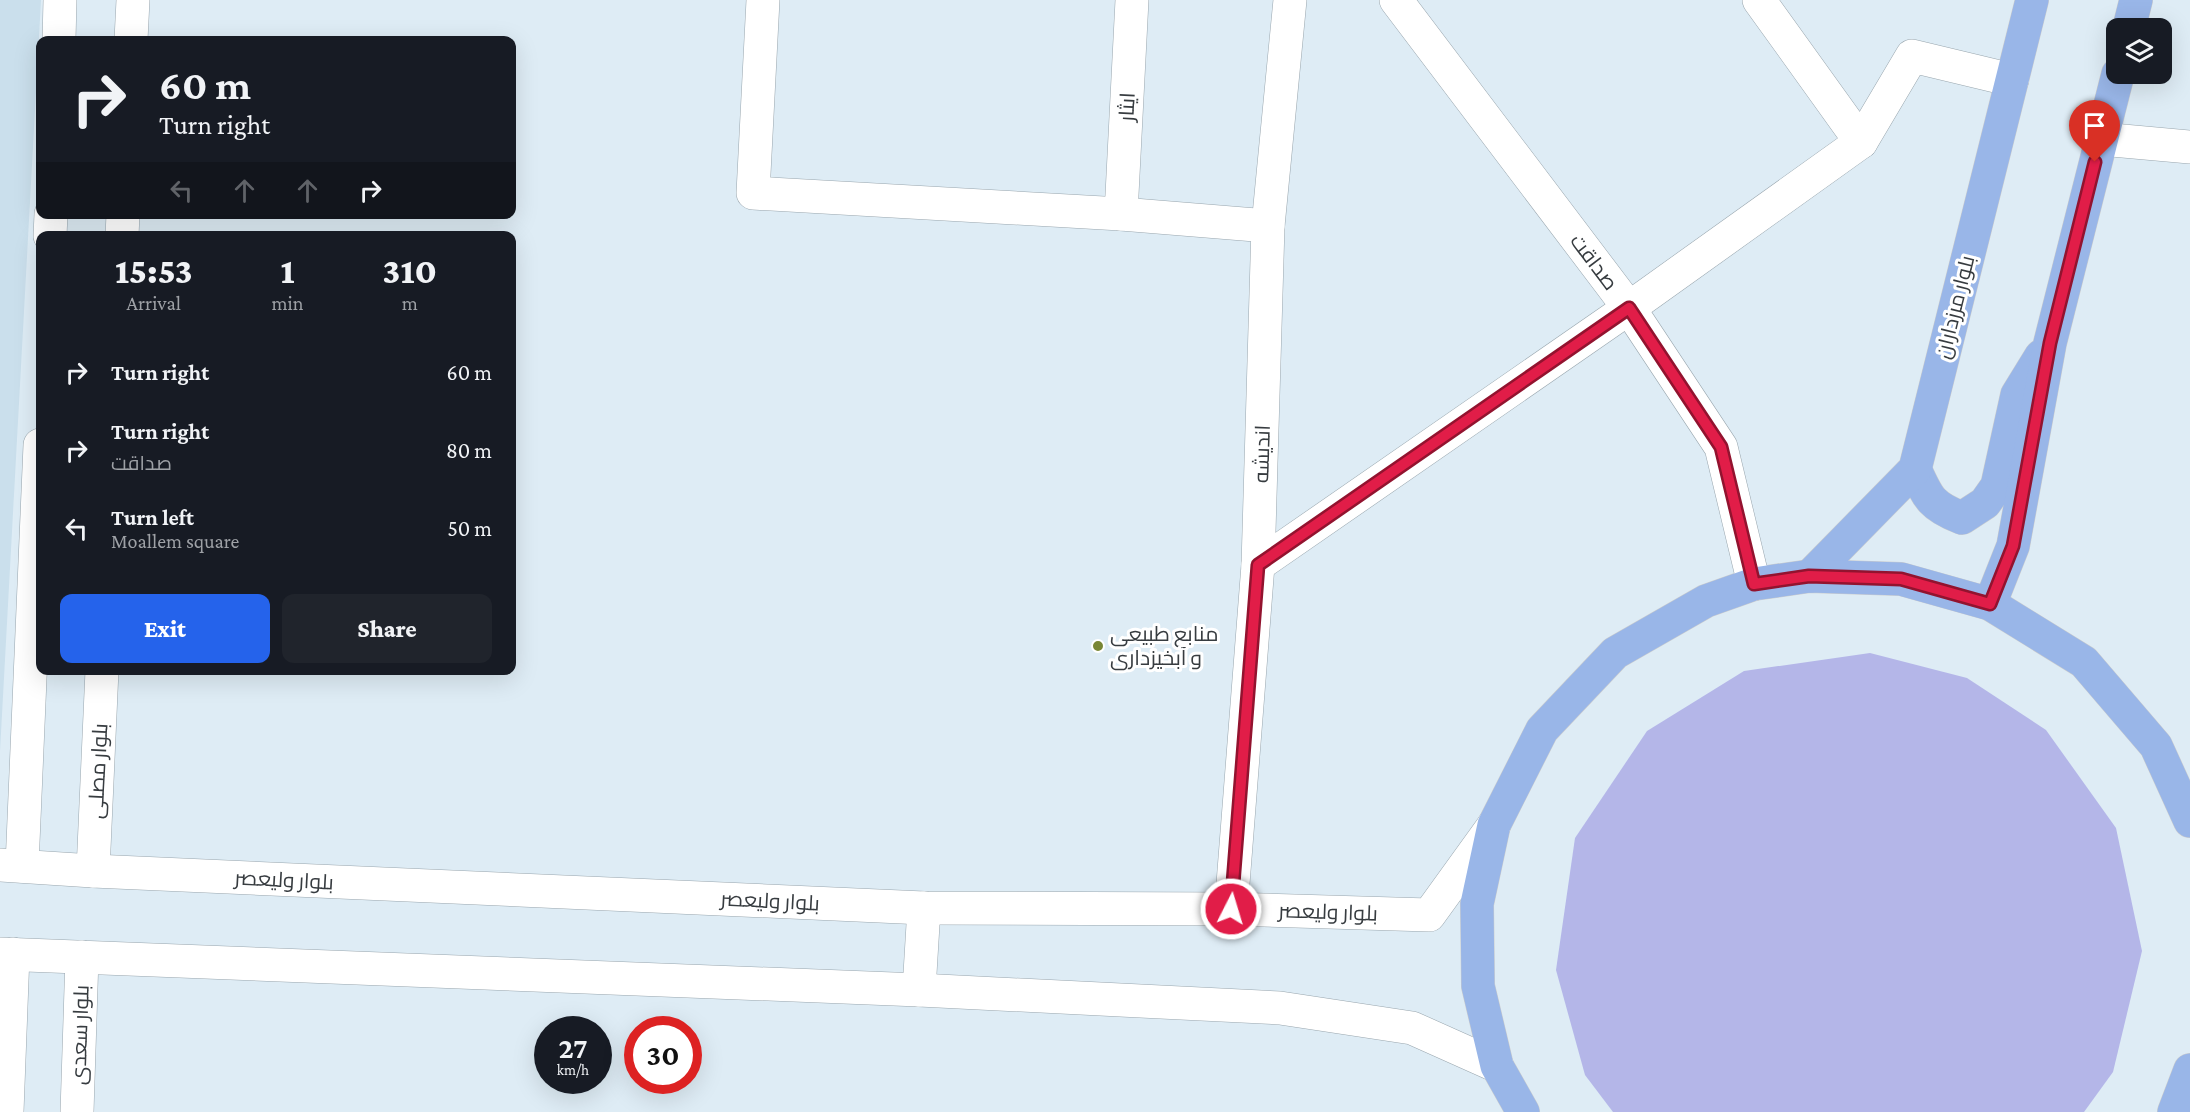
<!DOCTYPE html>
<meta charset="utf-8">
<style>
:root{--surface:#171b24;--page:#20242c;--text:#f1f3f6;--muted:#9ea1a6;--accent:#2563eb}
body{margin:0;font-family:"Crimson Pro",Cairo,serif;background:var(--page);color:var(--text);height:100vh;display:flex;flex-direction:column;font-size:22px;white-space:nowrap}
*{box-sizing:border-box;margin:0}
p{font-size:20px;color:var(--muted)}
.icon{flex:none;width:33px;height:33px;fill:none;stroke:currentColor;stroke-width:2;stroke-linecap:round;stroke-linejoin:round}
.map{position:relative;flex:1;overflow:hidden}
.details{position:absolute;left:36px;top:231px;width:480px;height:444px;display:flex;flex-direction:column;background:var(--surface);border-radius:12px;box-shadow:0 6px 24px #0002}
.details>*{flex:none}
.guide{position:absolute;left:36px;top:36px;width:480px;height:183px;border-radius:12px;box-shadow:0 6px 24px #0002;background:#171b24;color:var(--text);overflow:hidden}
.controls{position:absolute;left:2106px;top:18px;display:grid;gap:12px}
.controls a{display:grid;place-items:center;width:66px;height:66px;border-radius:12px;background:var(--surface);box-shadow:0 6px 24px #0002;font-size:30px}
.speed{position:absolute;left:534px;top:1016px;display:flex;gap:12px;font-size:30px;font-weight:700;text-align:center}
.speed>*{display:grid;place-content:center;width:78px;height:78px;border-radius:50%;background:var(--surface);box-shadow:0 6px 24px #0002;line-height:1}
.speed small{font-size:15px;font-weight:400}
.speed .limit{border:9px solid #d22;background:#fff;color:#111}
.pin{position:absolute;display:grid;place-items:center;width:51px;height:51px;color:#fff;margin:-62px -26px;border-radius:50% 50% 50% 0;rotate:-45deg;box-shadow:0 0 6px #0007}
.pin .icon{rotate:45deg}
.me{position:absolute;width:66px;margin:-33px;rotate:5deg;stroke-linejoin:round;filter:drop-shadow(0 0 4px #0008)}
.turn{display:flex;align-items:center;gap:21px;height:126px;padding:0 24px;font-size:27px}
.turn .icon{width:78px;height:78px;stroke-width:2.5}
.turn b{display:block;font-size:42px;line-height:51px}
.lanes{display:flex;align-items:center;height:57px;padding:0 24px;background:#0003;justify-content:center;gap:30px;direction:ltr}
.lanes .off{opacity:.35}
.eta{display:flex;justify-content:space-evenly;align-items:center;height:102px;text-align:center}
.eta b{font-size:36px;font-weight:800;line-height:42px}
.button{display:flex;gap:12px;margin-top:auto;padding:12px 24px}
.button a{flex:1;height:69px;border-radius:12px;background:var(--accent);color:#fff;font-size:24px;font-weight:800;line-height:69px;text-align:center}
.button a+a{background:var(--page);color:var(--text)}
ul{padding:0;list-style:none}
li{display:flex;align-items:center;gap:18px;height:78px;padding:0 24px}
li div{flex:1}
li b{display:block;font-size:22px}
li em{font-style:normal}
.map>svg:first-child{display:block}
.built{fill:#cadfec}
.green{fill:#b4b6e8}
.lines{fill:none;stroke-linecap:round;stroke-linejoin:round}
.minor-casing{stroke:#99a6ae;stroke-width:34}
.major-casing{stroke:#cbcccd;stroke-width:34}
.minor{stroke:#fff;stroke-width:33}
.major{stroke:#99b6e8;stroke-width:33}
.route-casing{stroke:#92132f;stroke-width:15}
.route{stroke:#e11d48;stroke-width:10}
.poi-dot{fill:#788634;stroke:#fff;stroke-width:2}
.labels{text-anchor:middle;stroke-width:6;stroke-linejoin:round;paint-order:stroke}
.street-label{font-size:21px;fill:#373c40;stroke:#fff}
.poi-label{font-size:21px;fill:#373c40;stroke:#fff;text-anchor:start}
</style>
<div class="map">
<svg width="2190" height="1112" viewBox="0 0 2190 1112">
<rect width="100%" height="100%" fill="#deecf5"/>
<polygon class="built" points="0,0 41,0 0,751"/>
<polygon class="green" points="1870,653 1967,678 2046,730 2116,828 2142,951 2113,1072 2084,1112 1613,1112 1585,1075 1556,970 1575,838 1647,731 1744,671"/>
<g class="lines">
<g class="minor-casing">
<g id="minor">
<polyline points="763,0 753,193 1121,214 1268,226"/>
<polyline points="1396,0 1629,308 1721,447 1754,584"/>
<polyline points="1759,0 1861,142"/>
<polyline points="59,40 60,0"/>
<polyline points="131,40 133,0"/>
<polyline points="2101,139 2190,147"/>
<polyline points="1121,214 1132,0"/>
<polyline points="50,236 51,214"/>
<polyline points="122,236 123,214"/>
<polyline points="1258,565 1629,308 1861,142 1912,56 2012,80"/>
<polyline points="0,865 93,871 924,908 1231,909 1429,915 1494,825"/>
<polyline points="22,866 40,445"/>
<polyline points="93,871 102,670"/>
<polyline points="1231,909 1258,565 1268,226 1290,0"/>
<polyline points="0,954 919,990 1280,1008 1412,1028 1497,1066"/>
<polyline points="919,990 924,908"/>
<polyline points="7,1112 13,954"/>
<polyline points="77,1112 82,957"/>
</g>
</g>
<g class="major-casing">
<g id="major">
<polyline points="2129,28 2136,0"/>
<path d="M1915 469C1928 498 1931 506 1962 518L1985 503 1997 486 2017 395 2041 356"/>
<polyline points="1810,576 1915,469 2032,0"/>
<polyline points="1990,604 2013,546 2050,343 2118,74"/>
<polyline points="1523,1112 1497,1066 1478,986 1477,904 1494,825 1542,730 1615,653 1706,601 1754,584 1810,576 1901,579 1990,604 2084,662 2156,746 2190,821"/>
<polyline points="2174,1112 2190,1070"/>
</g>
</g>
<use href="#minor" class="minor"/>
<use href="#major" class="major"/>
</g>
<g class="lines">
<g class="route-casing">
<polyline id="route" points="1231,909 1258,565 1629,308 1721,447 1754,584 1809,576 1901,579 1990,604 2013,546 2050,343 2095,162"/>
</g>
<use href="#route" class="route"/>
</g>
<circle class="poi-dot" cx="1098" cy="646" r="6"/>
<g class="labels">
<g class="street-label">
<text transform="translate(1127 107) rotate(-87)" y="7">ایثار</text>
<text transform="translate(1594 262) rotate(53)" y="7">صداقت</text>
<text transform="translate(1955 307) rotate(-76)" y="7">بلوار مرزداران</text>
<text transform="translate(1262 454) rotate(-88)" y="7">اندیشه</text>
<text transform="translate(98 771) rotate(-87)" y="7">بلوار مصلی</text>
<text transform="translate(284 880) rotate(3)" y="7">بلوار ولیعصر</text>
<text transform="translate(770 901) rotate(3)" y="7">بلوار ولیعصر</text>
<text transform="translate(1328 912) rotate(2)" y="7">بلوار ولیعصر</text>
<text transform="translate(80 1035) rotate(-88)" y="7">بلوار سعدی</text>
</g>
<g class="poi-label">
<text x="1110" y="641">منابع طبیعی<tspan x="1110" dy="24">و آبخیزداری</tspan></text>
</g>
</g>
</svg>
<div class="controls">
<a><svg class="icon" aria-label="layers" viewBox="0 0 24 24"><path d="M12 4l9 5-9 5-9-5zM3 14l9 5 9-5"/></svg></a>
</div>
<div class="speed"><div>27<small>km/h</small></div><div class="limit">30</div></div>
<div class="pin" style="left:2095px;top:162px;background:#d93025"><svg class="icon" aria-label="arrive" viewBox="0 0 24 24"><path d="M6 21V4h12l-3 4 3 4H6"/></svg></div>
<svg class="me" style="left:1231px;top:909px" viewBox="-20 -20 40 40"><circle r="17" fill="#e11d48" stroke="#fff" stroke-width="3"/><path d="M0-11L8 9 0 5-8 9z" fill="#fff"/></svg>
<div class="guide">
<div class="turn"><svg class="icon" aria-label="right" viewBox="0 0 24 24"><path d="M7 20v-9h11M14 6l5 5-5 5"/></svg><div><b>60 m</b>Turn right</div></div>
<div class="lanes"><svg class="icon off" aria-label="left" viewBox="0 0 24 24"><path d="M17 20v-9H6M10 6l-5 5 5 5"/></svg><svg class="icon off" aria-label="ahead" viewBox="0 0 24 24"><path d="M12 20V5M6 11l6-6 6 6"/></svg><svg class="icon off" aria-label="ahead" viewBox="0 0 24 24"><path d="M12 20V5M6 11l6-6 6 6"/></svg><svg class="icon" aria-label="right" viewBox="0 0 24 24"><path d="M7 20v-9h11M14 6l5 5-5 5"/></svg></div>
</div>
<section class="details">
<div class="eta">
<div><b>15:53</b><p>Arrival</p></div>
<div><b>1</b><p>min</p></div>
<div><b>310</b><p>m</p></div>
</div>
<ul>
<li><svg class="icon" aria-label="right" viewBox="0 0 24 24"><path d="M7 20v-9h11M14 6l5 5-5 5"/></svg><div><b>Turn right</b></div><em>60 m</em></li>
<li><svg class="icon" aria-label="right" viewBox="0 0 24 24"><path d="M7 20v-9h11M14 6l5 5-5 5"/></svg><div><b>Turn right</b><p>صداقت</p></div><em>80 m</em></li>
<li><svg class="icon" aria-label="left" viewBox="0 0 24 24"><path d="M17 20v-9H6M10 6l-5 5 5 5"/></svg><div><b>Turn left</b><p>Moallem square</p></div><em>50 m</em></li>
</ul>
<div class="button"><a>Exit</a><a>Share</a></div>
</section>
</div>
